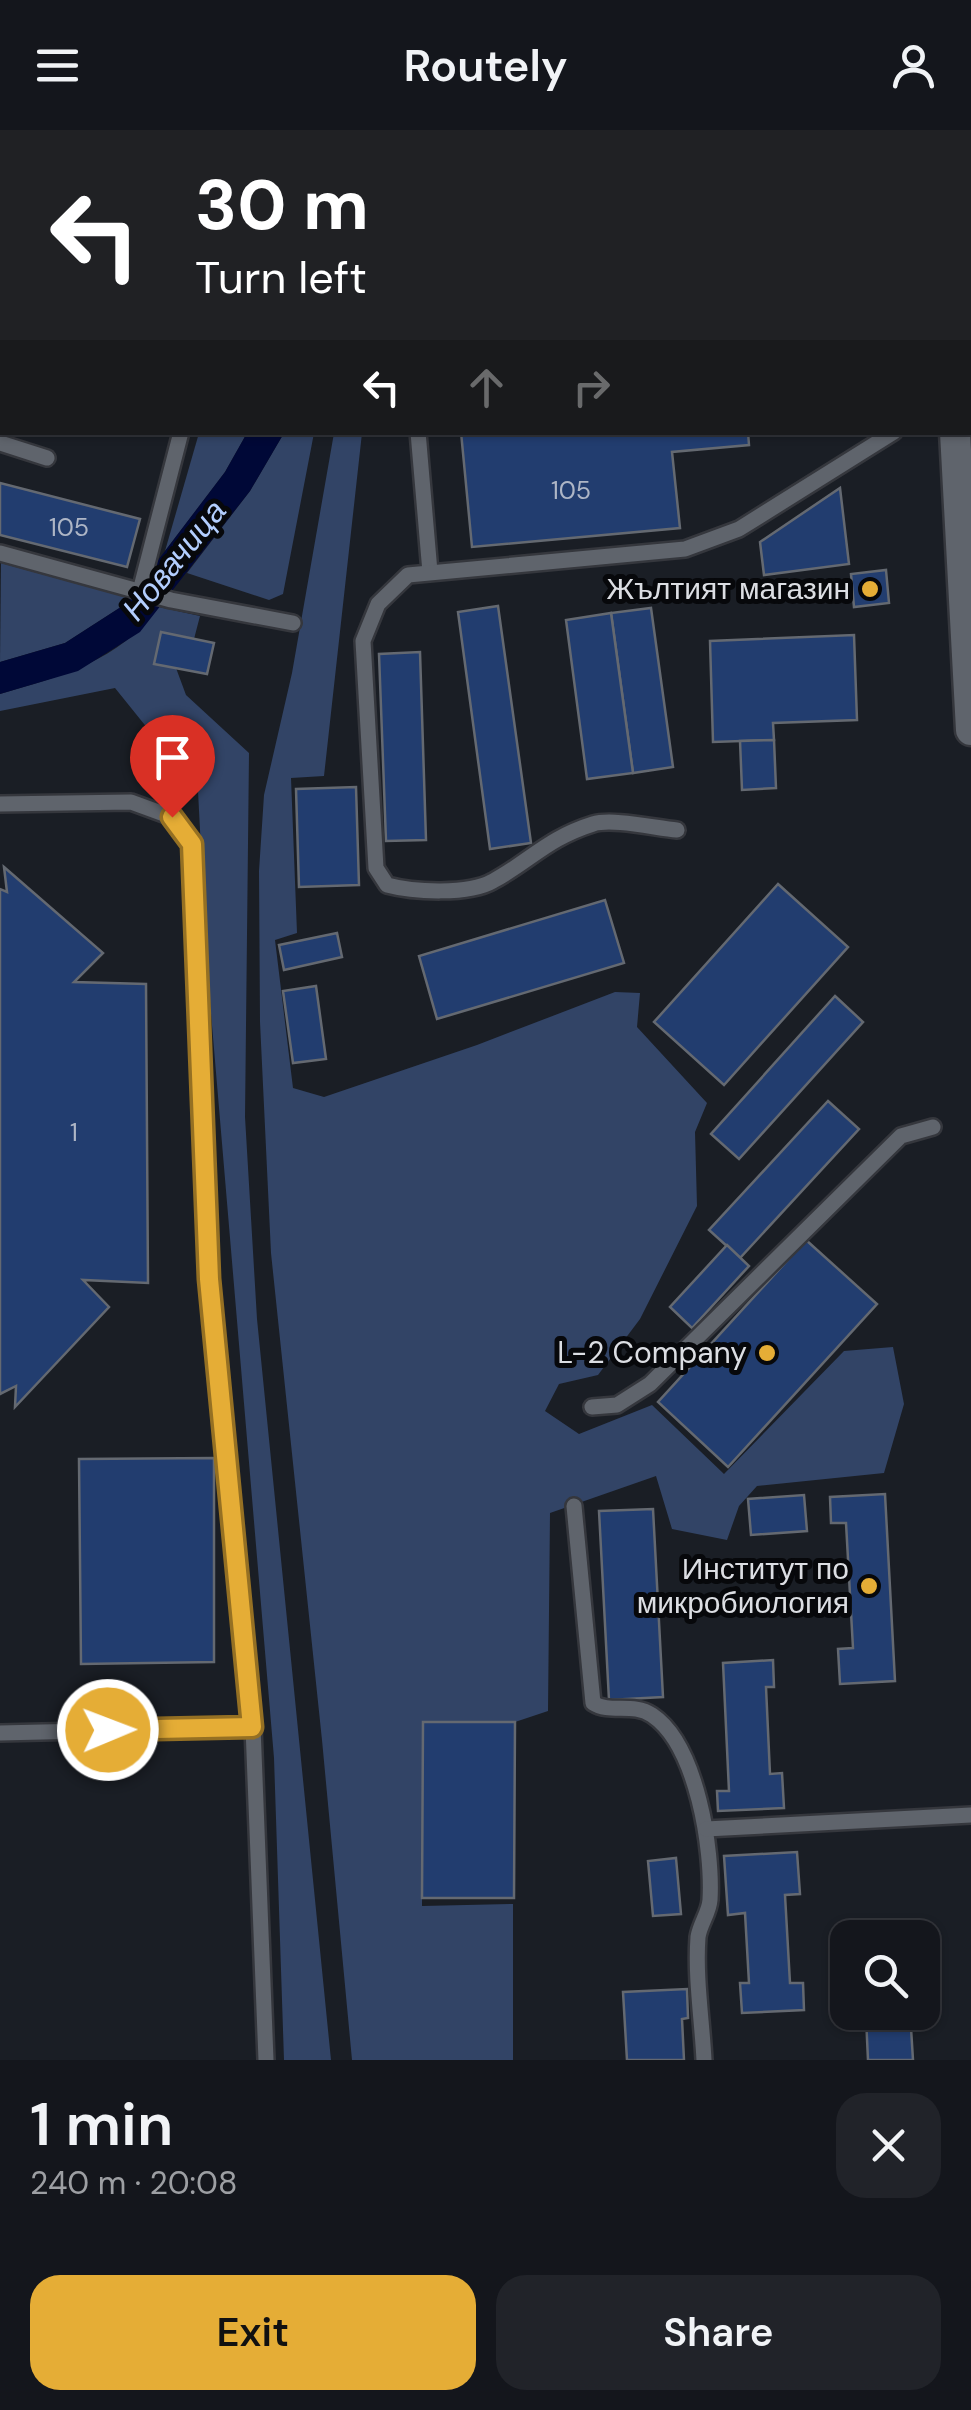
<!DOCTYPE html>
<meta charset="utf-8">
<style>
:root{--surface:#14161c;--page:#212329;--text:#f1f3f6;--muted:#9d9fa3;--line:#33353b;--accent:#e5ad36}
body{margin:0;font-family:"DM Sans",sans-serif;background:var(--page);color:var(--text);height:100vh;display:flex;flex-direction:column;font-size:38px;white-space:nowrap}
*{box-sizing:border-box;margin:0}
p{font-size:32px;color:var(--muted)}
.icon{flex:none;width:55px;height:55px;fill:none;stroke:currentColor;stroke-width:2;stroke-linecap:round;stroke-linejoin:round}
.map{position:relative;height:1930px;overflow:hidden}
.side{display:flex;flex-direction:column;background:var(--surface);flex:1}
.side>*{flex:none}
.guide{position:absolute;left:0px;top:0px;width:972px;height:305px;box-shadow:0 2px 8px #0004,0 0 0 2px var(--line);background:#202124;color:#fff;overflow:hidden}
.buttons{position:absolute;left:830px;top:1790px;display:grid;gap:20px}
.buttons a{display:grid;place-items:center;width:110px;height:110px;border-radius:20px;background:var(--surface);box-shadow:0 2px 8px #0004,0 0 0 2px var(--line);font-size:50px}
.pin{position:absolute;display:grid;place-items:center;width:85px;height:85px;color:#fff;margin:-102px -42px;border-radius:50% 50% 50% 0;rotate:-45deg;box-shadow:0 0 10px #0007}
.pin .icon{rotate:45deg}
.me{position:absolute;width:110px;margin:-55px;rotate:89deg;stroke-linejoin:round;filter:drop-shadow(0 0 8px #0008)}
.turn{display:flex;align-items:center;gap:35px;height:210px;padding:0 30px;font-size:45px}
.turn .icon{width:130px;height:130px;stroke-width:2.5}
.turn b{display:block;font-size:70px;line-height:85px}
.lanes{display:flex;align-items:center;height:95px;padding:0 30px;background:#0003;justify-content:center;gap:50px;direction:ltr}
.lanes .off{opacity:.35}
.round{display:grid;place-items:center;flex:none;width:105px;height:105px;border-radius:30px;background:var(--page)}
.summary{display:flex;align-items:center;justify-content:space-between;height:170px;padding:0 30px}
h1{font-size:60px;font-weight:600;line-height:75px}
.button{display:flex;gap:20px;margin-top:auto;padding:20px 30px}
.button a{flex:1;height:115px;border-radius:30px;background:var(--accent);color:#111;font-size:40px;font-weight:600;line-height:115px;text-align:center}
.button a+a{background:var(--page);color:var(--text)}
header{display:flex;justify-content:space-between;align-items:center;height:130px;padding:0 30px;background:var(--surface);font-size:45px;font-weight:600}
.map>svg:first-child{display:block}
.green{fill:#324466}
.water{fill:#000837}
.building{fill:#223d6f;stroke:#646971;stroke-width:2.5}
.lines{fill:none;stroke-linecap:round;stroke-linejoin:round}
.service-casing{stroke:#35373d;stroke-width:20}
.minor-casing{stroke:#35373d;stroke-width:35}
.service{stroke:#5f646c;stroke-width:15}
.minor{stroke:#5f646c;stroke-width:30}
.route-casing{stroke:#957023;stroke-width:25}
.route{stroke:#e5ad36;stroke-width:18}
.poi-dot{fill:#e5ad36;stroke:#07080b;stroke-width:4}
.labels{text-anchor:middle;stroke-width:10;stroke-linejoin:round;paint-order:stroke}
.number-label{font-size:25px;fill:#aeb6c6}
.poi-label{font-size:30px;fill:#dcdee3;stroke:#07080b;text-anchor:end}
.water-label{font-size:32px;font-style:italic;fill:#b3cefe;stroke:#07080b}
</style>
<header><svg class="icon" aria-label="menu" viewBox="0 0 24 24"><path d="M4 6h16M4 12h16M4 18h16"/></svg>Routely<svg class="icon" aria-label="person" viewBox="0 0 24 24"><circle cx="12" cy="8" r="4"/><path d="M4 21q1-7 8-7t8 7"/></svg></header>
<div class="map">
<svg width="971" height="1930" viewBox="0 0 971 1930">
<rect width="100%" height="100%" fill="#1a1e25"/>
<g class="green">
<polygon points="199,303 247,303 225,342 165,421"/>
<polygon points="284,303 314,303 283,464 269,470 187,443 250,361"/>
<polygon points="334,303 362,303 324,646 291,648 297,803 275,810 293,958 324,967 477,915 615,862 640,863 637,897 707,973 695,1002 697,1076 640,1189 598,1245 559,1254 545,1281 579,1304 652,1275 724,1344 844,1221 893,1217 904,1274 884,1343 757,1356 739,1376 727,1410 672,1399 656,1346 550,1383 548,1581 515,1592 423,1593 422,1776 513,1774 513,1930 352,1930 322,1610 271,1123 260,892 259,741 264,665 292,543"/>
<polygon points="1,433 129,468 124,475 65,513 0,532"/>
<path d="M159 477 200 486 194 509 161 503 155 533 176 538 186 565 249 623 245 987 257 1189 331 1930H284L274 1628 207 836 198 661 115 558 0 581V564C64 545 117 532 159 477Z"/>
</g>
<polygon class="water" points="247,303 284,303 250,361 140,502 78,541 0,564 0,532 65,513 124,475 225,342"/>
<g class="building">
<rect x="782" y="0" width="90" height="2"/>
<polygon points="461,302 748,302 749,315 672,322 680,398 472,417"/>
<polygon points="0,353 140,389 127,437 0,405"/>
<polygon points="840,358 849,434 764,445 760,412"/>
<polygon points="886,440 889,473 854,477 851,444"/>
<polygon points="498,476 531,713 490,719 458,482"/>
<polygon points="651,478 673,637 633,643 611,483"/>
<polygon points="611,483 633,643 587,649 566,490"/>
<polygon points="161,502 214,513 207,544 154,534"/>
<polygon points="854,505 857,590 773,593 774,610 713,612 710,511"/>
<polygon points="420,522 426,710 386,711 379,524"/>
<polygon points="774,610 776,658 742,660 740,611"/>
<polygon points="356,657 359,755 299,757 296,659"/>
<polygon points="4,737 103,823 74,852 146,854 148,1153 83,1150 109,1177 15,1277 16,1256 0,1264 0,759 7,762"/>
<polygon points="778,754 848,817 724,955 654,892"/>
<polygon points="605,770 624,833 437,889 419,826"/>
<polygon points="337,803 342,827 284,840 279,815"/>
<polygon points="316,856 326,929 293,933 283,861"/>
<polygon points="835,866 863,892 739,1029 711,1004"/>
<polygon points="828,971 859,999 740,1128 709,1100"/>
<polygon points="806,1110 877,1174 728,1337 658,1272"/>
<polygon points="727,1115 749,1136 692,1198 670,1177"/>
<polygon points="214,1328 214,1532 81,1534 79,1329"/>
<polygon points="885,1364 895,1551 840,1554 838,1519 853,1518 846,1393 831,1393 830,1367"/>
<polygon points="804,1365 807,1401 751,1405 748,1369"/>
<polygon points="653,1379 663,1567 609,1570 599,1381"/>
<polygon points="773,1530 774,1557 766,1557 770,1644 782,1643 784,1678 718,1681 717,1661 729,1661 723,1533"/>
<polygon points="423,1592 515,1592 514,1768 422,1768"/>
<polygon points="797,1722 800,1764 785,1765 790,1853 803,1853 804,1880 742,1883 740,1853 749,1853 745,1783 728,1785 724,1726"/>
<polygon points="676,1728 681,1784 653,1786 648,1731"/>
<polygon points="687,1859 688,1888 682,1889 684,1930 627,1930 623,1862"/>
<polygon points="854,1882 910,1882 913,1930 868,1930 866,1887 854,1888"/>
</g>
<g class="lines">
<g class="service-casing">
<g id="service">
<polyline points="0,68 2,66"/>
<polyline points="418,302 430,442"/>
<polyline points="0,313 47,328"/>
<polyline points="0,423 171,470 293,493"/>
<polyline points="140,461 181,302"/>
<polyline points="0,674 131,672 172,687 192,714 209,1149 253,1597 266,1930"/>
<path d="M677 700C655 698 612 688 593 694 548 708 530 731 493 751 469 765 413 762 387 755L376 738 363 511 378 474 408 445 685 419 739 399 894 302"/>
<polyline points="592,1277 617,1275 650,1254 901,1006 933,997"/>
<path d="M574 1376 593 1573C610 1584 633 1572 652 1585 697 1615 713 1720 710 1770 709 1783 700 1794 698 1807 695 1847 702 1890 704 1930"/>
<polyline points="0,1603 253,1597"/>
<polyline points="706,1699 971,1685"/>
</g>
</g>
<g class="minor-casing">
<g id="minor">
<polyline points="936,0 936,2"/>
<polyline points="955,302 971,600"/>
</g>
</g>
<use href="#service" class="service"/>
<use href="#minor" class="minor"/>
</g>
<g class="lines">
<g class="route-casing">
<polyline id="route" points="108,1600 252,1597 209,1149 192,714 172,687"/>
</g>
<use href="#route" class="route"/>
</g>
<g class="poi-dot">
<circle cx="870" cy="459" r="10"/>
<circle cx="767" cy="1223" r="10"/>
<circle cx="869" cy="1456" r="10"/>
</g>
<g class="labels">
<g class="number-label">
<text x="571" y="369">105</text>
<text x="69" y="406">105</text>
<text x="74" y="1011">1</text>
</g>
<g class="poi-label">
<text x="850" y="469">Жълтият магазин</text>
<text x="747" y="1233">L-2 Company</text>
<text x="849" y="1449">Институт по<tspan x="849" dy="34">микробиология</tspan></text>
</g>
<g class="water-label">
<text transform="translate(174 430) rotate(-51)" y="11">Новачица</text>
</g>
</g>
</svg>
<div class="buttons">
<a><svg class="icon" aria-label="search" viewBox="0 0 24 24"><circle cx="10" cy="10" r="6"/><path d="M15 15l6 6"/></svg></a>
</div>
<div class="pin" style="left:172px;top:687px;background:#d93025"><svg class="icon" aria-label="arrive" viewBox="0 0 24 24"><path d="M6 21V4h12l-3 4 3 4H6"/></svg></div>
<svg class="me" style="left:108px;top:1600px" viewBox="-20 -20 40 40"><circle r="17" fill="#e5ad36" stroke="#fff" stroke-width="3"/><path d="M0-11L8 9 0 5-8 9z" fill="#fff"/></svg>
<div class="guide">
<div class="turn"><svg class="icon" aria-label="left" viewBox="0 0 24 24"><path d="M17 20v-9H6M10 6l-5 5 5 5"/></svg><div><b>30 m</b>Turn left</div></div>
<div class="lanes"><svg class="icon" aria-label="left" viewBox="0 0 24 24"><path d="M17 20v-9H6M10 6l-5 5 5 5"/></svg><svg class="icon off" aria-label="ahead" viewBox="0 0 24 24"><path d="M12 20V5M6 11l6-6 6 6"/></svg><svg class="icon off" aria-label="right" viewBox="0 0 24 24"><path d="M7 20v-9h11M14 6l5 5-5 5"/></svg></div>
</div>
</div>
<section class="side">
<div class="summary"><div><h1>1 min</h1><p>240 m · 20:08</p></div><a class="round"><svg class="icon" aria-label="close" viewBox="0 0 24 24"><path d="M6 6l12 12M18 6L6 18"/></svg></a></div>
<div class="button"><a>Exit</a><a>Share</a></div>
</section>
